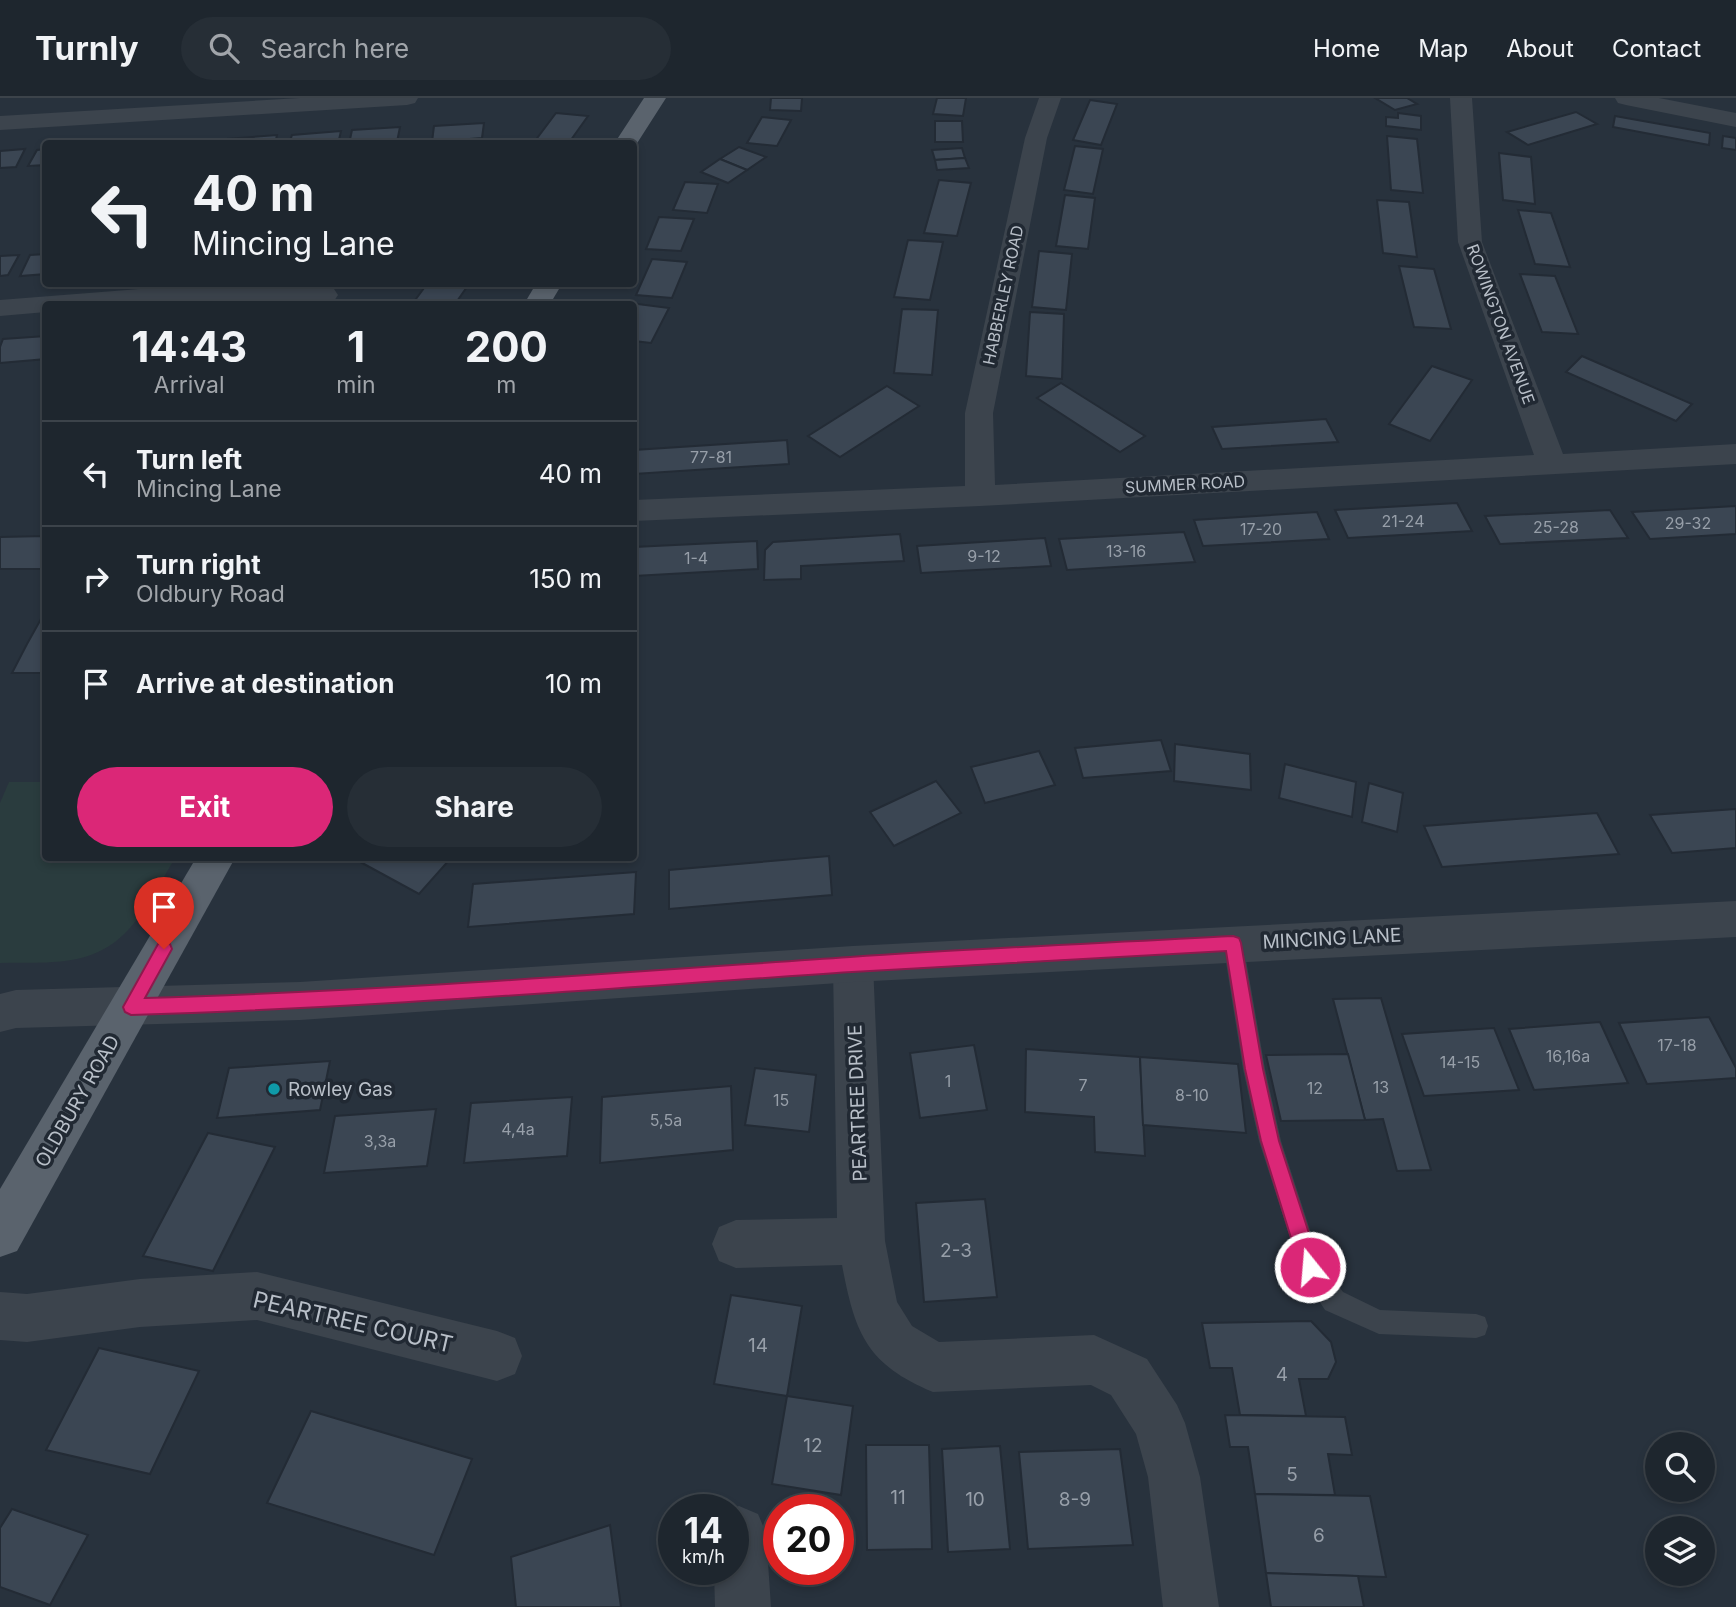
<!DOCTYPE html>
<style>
:root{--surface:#1e262e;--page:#262e36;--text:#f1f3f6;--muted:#a1a5aa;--line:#3c434a;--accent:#db2777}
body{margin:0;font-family:Inter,sans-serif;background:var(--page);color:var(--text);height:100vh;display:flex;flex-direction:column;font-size:26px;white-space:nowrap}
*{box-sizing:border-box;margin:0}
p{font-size:23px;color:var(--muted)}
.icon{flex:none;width:38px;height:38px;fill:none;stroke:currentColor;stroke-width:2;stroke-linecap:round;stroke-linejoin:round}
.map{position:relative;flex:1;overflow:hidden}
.side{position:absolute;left:42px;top:203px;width:595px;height:560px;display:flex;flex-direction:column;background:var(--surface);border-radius:7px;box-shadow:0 4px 10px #0003,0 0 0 2px var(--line)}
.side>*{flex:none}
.hud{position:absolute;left:42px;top:42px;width:595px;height:147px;border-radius:7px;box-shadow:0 4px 10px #0003,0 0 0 2px var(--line);background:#1e262e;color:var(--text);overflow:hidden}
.tools{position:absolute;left:1645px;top:1334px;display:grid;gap:14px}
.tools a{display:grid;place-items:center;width:70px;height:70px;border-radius:50%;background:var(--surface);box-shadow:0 4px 10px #0003,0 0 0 2px var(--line);font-size:35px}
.speed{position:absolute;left:658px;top:1396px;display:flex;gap:14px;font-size:35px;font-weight:700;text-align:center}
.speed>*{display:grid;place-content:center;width:91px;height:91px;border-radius:50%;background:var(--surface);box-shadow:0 4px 10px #0003,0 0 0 2px var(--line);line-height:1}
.speed small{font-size:18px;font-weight:400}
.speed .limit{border:10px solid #d22;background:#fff;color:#111}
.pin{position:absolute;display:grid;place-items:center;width:60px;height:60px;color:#fff;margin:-72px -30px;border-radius:50% 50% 50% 0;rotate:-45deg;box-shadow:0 0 7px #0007}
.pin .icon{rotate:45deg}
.me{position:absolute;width:77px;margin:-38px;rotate:343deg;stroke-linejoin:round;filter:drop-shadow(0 0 5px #0008)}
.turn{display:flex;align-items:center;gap:24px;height:147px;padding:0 35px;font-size:32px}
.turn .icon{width:91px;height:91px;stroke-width:2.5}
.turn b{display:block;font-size:49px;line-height:60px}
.eta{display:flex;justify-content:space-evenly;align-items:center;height:119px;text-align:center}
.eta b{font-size:42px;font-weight:700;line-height:49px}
.action{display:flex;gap:14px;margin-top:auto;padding:14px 35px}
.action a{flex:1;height:80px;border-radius:42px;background:var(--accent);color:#fff;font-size:28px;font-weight:700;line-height:80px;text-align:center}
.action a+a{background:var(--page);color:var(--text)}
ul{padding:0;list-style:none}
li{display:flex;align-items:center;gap:21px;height:105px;padding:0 35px;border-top:2px solid var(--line)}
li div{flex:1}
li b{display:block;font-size:26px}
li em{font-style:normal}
header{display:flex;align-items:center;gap:42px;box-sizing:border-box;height:98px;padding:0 35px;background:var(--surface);border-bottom:2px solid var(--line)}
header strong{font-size:33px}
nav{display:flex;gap:38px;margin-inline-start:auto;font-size:24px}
.search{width:490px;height:63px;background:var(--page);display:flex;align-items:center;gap:18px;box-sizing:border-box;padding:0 24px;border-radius:38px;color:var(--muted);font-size:26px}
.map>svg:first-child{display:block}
.green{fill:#2a3c3e}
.building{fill:#3b4653;stroke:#232b35;stroke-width:2}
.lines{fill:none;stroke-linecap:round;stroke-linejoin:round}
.service{fill:#3c444d;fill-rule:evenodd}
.minor{fill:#3c444d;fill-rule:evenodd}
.tertiary{fill:#3c444d;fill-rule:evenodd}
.primary{fill:#5a636d;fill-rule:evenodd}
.route{fill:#db2777;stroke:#8e194d;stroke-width:2}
.culture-dot{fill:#0f9aa8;stroke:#212933;stroke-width:2.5}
.labels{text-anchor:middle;stroke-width:7;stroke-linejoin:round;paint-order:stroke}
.far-street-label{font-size:16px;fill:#b8bfc8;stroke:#212933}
.number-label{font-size:16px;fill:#979fa9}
.street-label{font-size:19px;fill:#b8bfc8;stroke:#212933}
.poi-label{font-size:19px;fill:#b8bfc8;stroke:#212933;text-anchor:start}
.near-number-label{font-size:19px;fill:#979fa9}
.near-street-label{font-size:23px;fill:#b8bfc8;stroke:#212933}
</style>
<header>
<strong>Turnly</strong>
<div class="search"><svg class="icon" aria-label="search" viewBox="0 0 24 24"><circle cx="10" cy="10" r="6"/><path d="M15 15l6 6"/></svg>Search here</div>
<nav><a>Home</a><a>Map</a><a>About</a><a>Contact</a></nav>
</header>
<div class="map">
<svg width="1736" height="1509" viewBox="0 0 1736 1509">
<rect width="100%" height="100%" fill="#28323d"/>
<path class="green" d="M9 684H45L46 760H175C156 791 137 835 102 852 72 868 33 864 0 865V705Z"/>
<g class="building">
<polygon points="802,0 801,13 770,12 771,0"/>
<polygon points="937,0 966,0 963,18 933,16"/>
<polygon points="1375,0 1407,0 1417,6 1395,12"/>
<polygon points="1090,2 1117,6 1101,47 1073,42"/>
<polygon points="1576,14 1597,26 1528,47 1507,34"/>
<polygon points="556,15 588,18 568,46 535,43"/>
<polygon points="1398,15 1421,18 1421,32 1386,28 1386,19 1398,20"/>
<polygon points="1615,18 1710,35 1709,47 1613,29"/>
<polygon points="762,19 791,22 777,48 747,45"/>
<polygon points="935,23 962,23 963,44 935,44"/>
<polygon points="484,25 482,40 432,44 434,28"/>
<polygon points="400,29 397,44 349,46 352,32"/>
<polygon points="341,33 338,46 289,46 292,37"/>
<polygon points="277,37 275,46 226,46 227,41"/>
<polygon points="1387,38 1417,41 1423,95 1391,92"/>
<polygon points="1723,38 1736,40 1736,52 1722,50"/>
<polygon points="214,41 212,46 165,46 166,44"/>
<polygon points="1075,48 1103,51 1093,96 1064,92"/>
<polygon points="739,49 766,59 747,72 720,61"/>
<polygon points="962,50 965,60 935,62 932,52"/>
<polygon points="25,51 16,69 0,70 0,53"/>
<polygon points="46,51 46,67 28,68 37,52"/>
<polygon points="1499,55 1531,59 1535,106 1503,102"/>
<polygon points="965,60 969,70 937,72 935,62"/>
<polygon points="720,61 747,72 728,85 701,74"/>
<polygon points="939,82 971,85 957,138 924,135"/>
<polygon points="685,84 718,86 707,115 673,112"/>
<polygon points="1065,97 1095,100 1088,151 1056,148"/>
<polygon points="1377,102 1409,104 1417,159 1383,155"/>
<polygon points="1518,112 1551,115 1570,169 1535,166"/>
<polygon points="659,119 694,121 681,153 646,151"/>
<polygon points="908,142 943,144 930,202 894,199"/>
<polygon points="1039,153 1072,156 1066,212 1032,209"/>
<polygon points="46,156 46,176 20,178 30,157"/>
<polygon points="19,157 8,177 0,178 0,158"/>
<polygon points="652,161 687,164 672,200 636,197"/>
<polygon points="1399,168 1434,171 1451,231 1414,229"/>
<polygon points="1520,176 1555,178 1578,236 1542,234"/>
<polygon points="427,186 469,186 455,206 413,205"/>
<polygon points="630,205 669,210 651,245 634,243 634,206"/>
<polygon points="902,211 938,212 932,277 894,275"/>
<polygon points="1030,214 1064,216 1062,281 1026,278"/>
<polygon points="46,238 46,261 0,265 0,249 3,241"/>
<polygon points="1582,258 1692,306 1676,323 1566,274"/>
<polygon points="1432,268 1472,282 1430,343 1389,326"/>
<polygon points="1061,285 1145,338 1120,354 1037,300"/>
<polygon points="887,288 919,308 840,359 808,338"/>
<polygon points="1326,321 1338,344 1222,351 1212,329"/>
<polygon points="787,342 789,366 634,376 634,352"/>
<polygon points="1457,405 1472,433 1348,440 1335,412"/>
<polygon points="1736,408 1736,436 1650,441 1632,414"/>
<polygon points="1610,412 1628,440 1500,446 1485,418"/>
<polygon points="1317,414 1329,441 1203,448 1194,422"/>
<polygon points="1184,434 1195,464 1067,472 1059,441"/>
<polygon points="900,436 904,463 801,468 801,481 764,482 765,452 773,444"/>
<polygon points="46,438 44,471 0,471 0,439"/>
<polygon points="1045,440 1051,468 921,475 917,448"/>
<polygon points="757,443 758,471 634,478 634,449"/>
<polygon points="46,512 46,575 12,575 27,546"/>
<polygon points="1161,642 1171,673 1083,680 1075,650"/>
<polygon points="1175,646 1250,656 1251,692 1174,683"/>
<polygon points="1039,653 1055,687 985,705 971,669"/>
<polygon points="1285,666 1356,684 1352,719 1279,700"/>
<polygon points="936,683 961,715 894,748 870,714"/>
<polygon points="1369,685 1403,695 1397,734 1362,724"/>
<polygon points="1736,711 1736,750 1672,755 1650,717"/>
<polygon points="1597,715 1619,756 1442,769 1424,728"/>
<polygon points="829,758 832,797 669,811 669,772"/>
<polygon points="353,760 451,760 419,796"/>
<polygon points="636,774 634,816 468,829 473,786"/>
<polygon points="1381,900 1431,1072 1397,1073 1383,1021 1365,1022 1333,901"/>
<polygon points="1709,919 1736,970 1736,980 1647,986 1619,925"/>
<polygon points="1600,924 1628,985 1534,992 1509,931"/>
<polygon points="1494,930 1519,992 1424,998 1402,936"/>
<polygon points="974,947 987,1012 920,1020 910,955"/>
<polygon points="1026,951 1140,959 1145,1058 1095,1054 1094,1019 1025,1014"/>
<polygon points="1348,956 1365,1022 1281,1023 1266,957"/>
<polygon points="1140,959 1238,966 1246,1035 1143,1027"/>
<polygon points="330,963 320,1012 217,1020 229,970"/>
<polygon points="755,970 816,977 809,1034 745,1027"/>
<polygon points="731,988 733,1052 600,1065 602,999"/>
<polygon points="572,999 567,1058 464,1065 471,1005"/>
<polygon points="436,1011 427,1068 324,1075 335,1018"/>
<polygon points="208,1035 275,1049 213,1173 143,1158"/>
<polygon points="985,1101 997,1199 924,1204 916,1105"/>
<polygon points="731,1197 802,1208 787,1298 714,1286"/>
<polygon points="1311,1223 1331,1244 1336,1264 1328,1281 1299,1281 1306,1318 1240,1317 1232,1270 1210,1270 1202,1225"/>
<polygon points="99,1250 199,1273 150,1376 46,1352"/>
<polygon points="787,1298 853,1308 841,1397 772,1386"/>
<polygon points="311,1313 472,1361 434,1457 267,1405"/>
<polygon points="1225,1317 1345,1319 1352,1357 1328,1356 1335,1397 1255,1396 1248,1349 1230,1349"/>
<polygon points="866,1347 929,1347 932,1451 867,1452"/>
<polygon points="1000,1348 1010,1451 948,1454 942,1351"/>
<polygon points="1120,1351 1133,1447 1028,1451 1019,1354"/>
<polygon points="1255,1396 1370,1398 1386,1479 1266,1475"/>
<polygon points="12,1411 88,1437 50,1507 0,1489 0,1430"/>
<polygon points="610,1427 621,1509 516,1509 511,1459"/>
<polygon points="1266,1475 1358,1478 1364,1509 1271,1509"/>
</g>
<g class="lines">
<polygon class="service" points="1233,836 1240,839 1243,845 1265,971 1281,1043 1320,1163 1343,1194 1380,1212 1476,1216 1485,1219 1488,1228 1485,1237 1476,1240 1379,1236 1325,1212 1302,1177 1259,1043 1243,971 1223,845 1226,839"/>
<g class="minor">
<polygon points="300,0 418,0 415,5 407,7 0,32 0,18"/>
<polygon points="1039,0 1061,0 1047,40 993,315 995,387 1534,357 1458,144 1450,0 1472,0 1482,144 1563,356 1736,346 1736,366 980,408 634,423 634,402 965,388 965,315 1025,40"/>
<polygon points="1615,0 1659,0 1736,15 1736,29 1626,7 1618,5"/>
<path d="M203 186C246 185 293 181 334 191L338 197 334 203 325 205C232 197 139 206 46 206V214L0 218V202Z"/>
<path d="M853 848 867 853 873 866 885 1143 897 1204 912 1228 939 1244 1094 1237 1147 1261 1177 1307 1185 1325 1200 1379 1219 1509H1163L1148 1379 1136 1336 1111 1297 1091 1287 933 1294C866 1266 855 1235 842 1167L736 1170 719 1163 712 1146 719 1129 736 1122 837 1120 833 866 839 853Z"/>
<polygon points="257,1174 497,1233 515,1240 522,1258 515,1276 497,1283 257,1222 140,1229 27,1244 0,1242 0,1194 27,1196 140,1181"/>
<polygon points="739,1408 758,1416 766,1435 771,1509 715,1509 714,1472 733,1472 733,1412 729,1412"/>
</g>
<polygon class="tertiary" points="1736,803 1736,839 853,884 300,922 16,930 0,934 0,896 16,892 300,884 853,848"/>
<g class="primary">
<polygon points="644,0 666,0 634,50 634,46 614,46"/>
<polygon points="536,186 562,186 550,206 524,206"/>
<polygon points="196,760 235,760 17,1153 0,1159 0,1091"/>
</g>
</g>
<path class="route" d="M1233 838 1239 840 1241 845 1263 971 1279 1043 1320 1169 1317 1176 1310 1179 1303 1176 1300 1169 1261 1043 1245 971 1226 853C1101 860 976 866 852 874 611 890 372 910 131 917L125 914 123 909 158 846 164 843 170 846 172 851 145 900C381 893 615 875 850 859 978 850 1106 845 1233 838Z"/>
<circle class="culture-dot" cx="274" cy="991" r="7"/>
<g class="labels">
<g class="far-street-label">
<text transform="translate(1003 197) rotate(-78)" y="6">HABBERLEY ROAD</text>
<text transform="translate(1501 226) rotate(70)" y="6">ROWINGTON AVENUE</text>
<text transform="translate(1185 386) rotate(-3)" y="6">SUMMER ROAD</text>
</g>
<g class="number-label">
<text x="711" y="365">77-81</text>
<text x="1403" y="429">21-24</text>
<text x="1688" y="431">29-32</text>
<text x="1556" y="435">25-28</text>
<text x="1261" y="437">17-20</text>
<text x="1126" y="459">13-16</text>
<text x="984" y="464">9-12</text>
<text x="696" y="466">1-4</text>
<text x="1677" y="953">17-18</text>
<text x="1568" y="964">16,16a</text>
<text x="1460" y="970">14-15</text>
<text x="948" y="989">1</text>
<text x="1083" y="993">7</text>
<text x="1381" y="995">13</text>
<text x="1315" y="996">12</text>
<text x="1192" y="1003">8-10</text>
<text x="781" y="1008">15</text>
<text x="666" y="1028">5,5a</text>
<text x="518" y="1037">4,4a</text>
<text x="380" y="1049">3,3a</text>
</g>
<g class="street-label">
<text transform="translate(1332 840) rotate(-3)" y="7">MINCING LANE</text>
<text transform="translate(77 1003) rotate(-60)" y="7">OLDBURY ROAD</text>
<text transform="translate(857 1005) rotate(-92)" y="7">PEARTREE DRIVE</text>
</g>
<g class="poi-label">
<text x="288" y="998">Rowley Gas</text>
</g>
<g class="near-number-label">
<text x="956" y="1159">2-3</text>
<text x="758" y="1254">14</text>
<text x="1282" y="1283">4</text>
<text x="813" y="1354">12</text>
<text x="1292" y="1383">5</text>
<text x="898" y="1406">11</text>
<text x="975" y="1408">10</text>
<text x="1075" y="1408">8-9</text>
<text x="1319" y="1444">6</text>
</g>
<g class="near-street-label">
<text transform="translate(353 1224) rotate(13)" y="8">PEARTREE COURT</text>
</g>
</g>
</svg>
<div class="tools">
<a><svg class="icon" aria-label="search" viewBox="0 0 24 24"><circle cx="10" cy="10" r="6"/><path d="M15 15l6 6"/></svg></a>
<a><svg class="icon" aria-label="layers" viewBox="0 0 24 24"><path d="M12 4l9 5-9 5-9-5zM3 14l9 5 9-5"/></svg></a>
</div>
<div class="speed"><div>14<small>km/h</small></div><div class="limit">20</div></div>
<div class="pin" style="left:164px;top:851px;background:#d93025"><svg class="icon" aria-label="arrive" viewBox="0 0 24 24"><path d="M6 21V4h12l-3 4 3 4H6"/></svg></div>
<svg class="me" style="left:1310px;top:1169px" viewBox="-20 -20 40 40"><circle r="17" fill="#db2777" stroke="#fff" stroke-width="3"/><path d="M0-11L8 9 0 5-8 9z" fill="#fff"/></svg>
<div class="hud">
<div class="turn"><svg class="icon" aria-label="left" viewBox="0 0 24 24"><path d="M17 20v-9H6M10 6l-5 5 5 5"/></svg><div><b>40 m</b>Mincing Lane</div></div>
</div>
<section class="side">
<div class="eta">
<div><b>14:43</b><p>Arrival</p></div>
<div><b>1</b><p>min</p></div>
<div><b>200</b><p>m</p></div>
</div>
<ul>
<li><svg class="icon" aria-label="left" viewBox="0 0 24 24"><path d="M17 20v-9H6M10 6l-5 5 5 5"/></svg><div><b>Turn left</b><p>Mincing Lane</p></div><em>40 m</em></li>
<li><svg class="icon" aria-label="right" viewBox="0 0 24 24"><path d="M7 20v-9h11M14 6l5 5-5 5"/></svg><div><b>Turn right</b><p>Oldbury Road</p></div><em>150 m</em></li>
<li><svg class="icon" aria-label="arrive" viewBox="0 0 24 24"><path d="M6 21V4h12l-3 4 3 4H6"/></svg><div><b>Arrive at destination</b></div><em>10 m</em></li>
</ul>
<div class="action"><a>Exit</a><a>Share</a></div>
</section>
</div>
